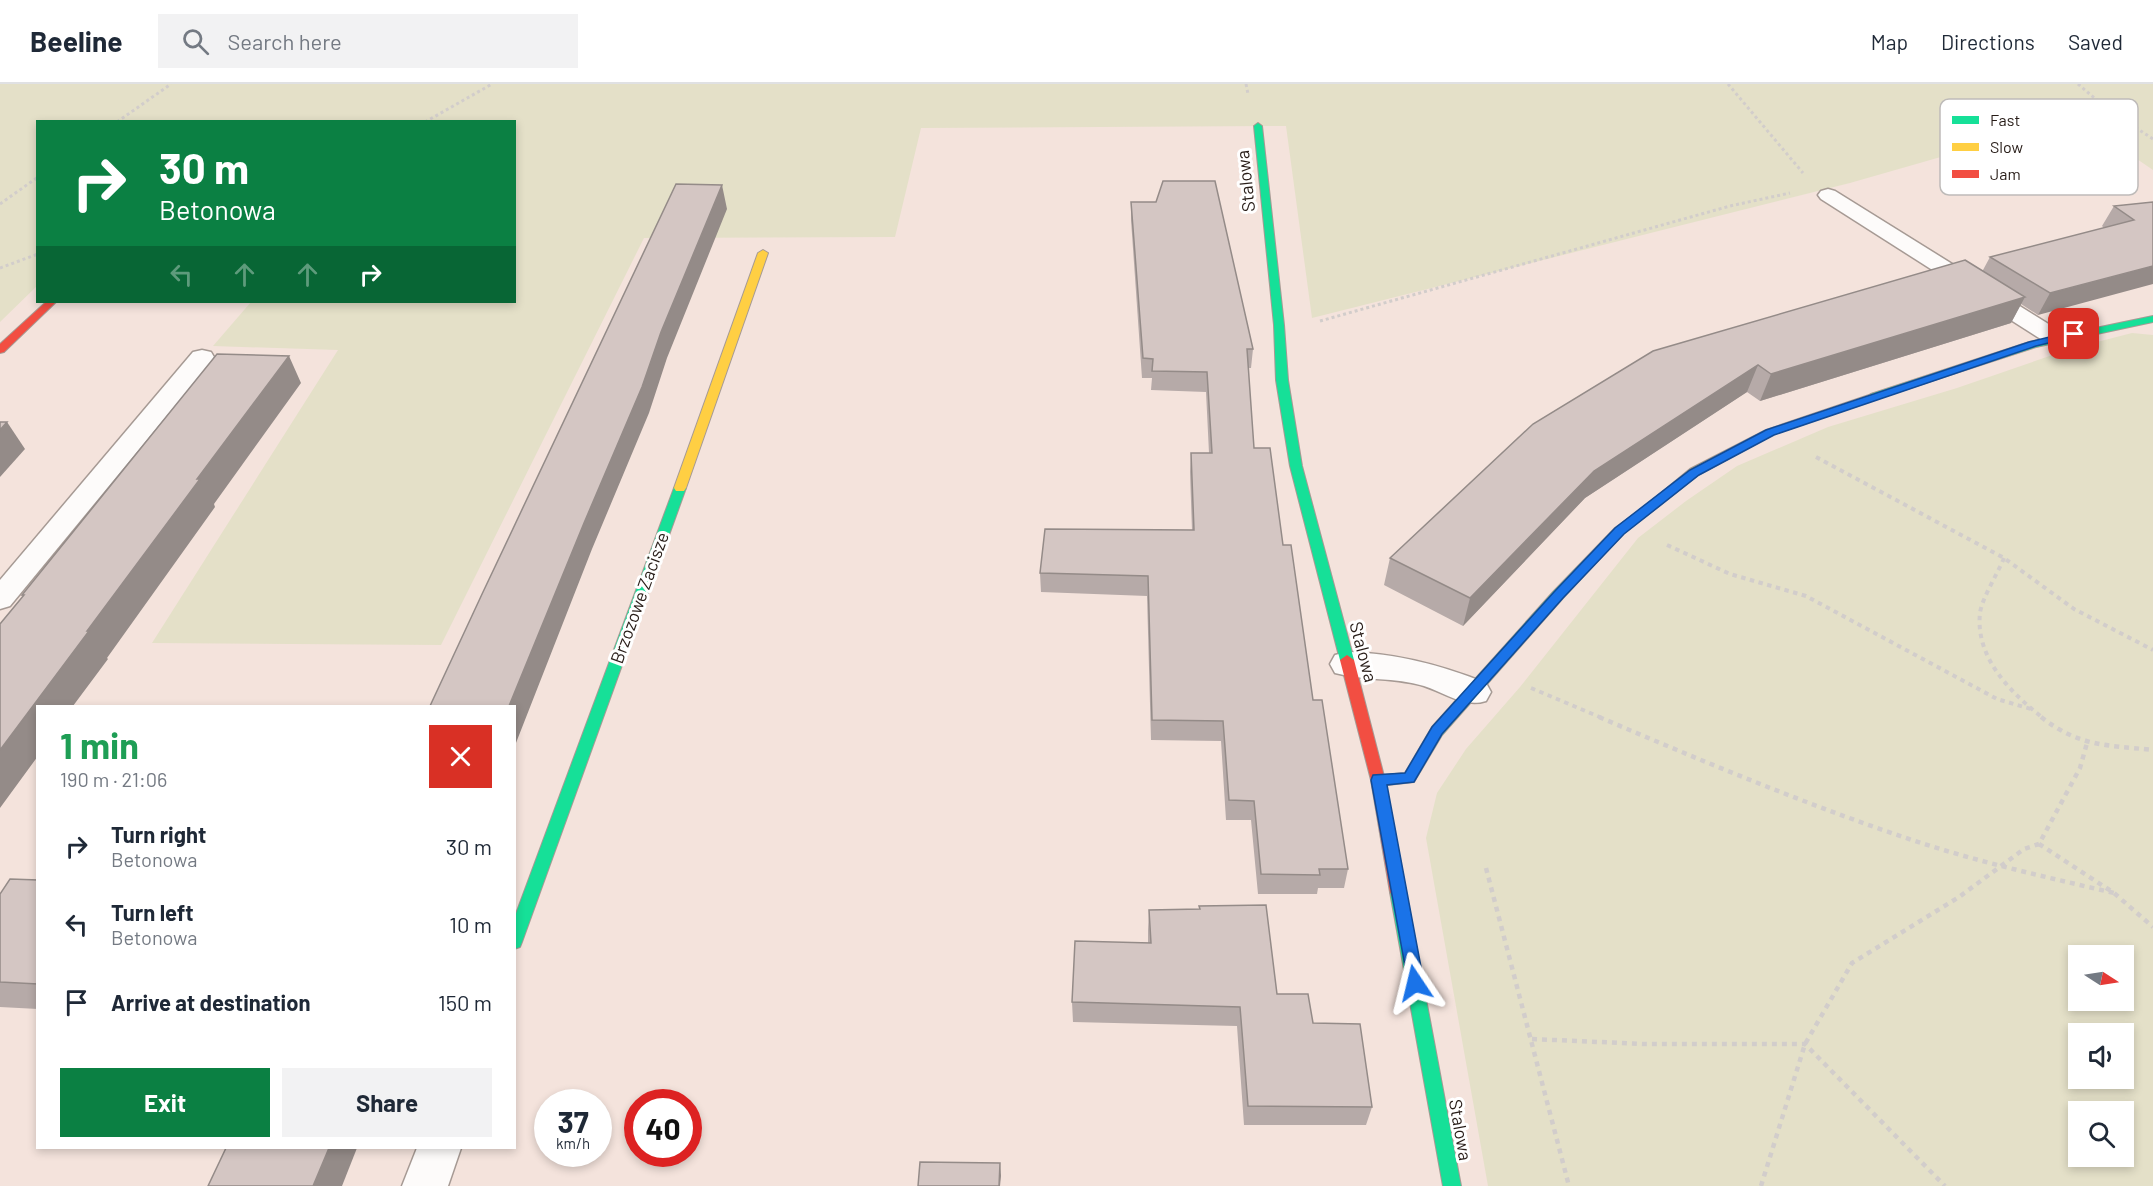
<!DOCTYPE html>
<meta charset="utf-8">
<style>
:root{--surface:#fff;--page:#f2f2f3;--text:#1f2937;--muted:#747a83;--line:#e0e1e3;--accent:#0b8043}
body{margin:0;font-family:Barlow,sans-serif;background:var(--page);color:var(--text);height:100vh;display:flex;flex-direction:column;font-size:22px;white-space:nowrap}
*{box-sizing:border-box;margin:0}
p{font-size:20px;color:var(--muted)}
.icon{flex:none;width:33px;height:33px;fill:none;stroke:currentColor;stroke-width:2;stroke-linecap:round;stroke-linejoin:round}
.map{position:relative;flex:1;overflow:hidden}
.drawer{position:absolute;left:36px;top:621px;width:480px;height:444px;display:flex;flex-direction:column;background:var(--surface);border-radius:0px;box-shadow:0 3px 9px #0003}
.drawer>*{flex:none}
.banner{position:absolute;left:36px;top:36px;width:480px;height:183px;border-radius:0px;box-shadow:0 3px 9px #0003;background:#0b8043;color:#fff;overflow:hidden}
.needle{width:39px;rotate:102deg}
.controls{position:absolute;left:2068px;top:861px;display:grid;gap:12px}
.controls a{display:grid;place-items:center;width:66px;height:66px;border-radius:0px;background:var(--surface);box-shadow:0 3px 9px #0003;font-size:30px}
.speed{position:absolute;left:534px;top:1005px;display:flex;gap:12px;font-size:30px;font-weight:700;text-align:center}
.speed>*{display:grid;place-content:center;width:78px;height:78px;border-radius:50%;background:var(--surface);box-shadow:0 3px 9px #0003;line-height:1}
.speed small{font-size:15px;font-weight:400}
.speed .limit{border:9px solid #d22;background:#fff;color:#111}
.pin{position:absolute;display:grid;place-items:center;width:51px;height:51px;color:#fff;margin:-26px;border-radius:12px;box-shadow:0 3px 9px #0006}
.me{position:absolute;width:66px;margin:-33px;rotate:350deg;stroke-linejoin:round;filter:drop-shadow(0 0 4px #0008)}
.turn{display:flex;align-items:center;gap:21px;height:126px;padding:0 24px;font-size:27px}
.turn .icon{width:78px;height:78px;stroke-width:2.5}
.turn b{display:block;font-size:42px;line-height:51px}
.lanes{display:flex;align-items:center;height:57px;padding:0 24px;background:#0003;justify-content:center;gap:30px;direction:ltr}
.lanes .off{opacity:.35}
.round{display:grid;place-items:center;flex:none;width:63px;height:63px;border-radius:0px;background:var(--page)}
.head{display:flex;align-items:center;justify-content:space-between;height:102px;padding:0 24px}
h1{font-size:36px;font-weight:700;line-height:45px;color:#1e9e55}
.primary-button{display:flex;gap:12px;margin-top:auto;padding:12px 24px}
.primary-button a{flex:1;height:69px;border-radius:0px;background:var(--accent);color:#fff;font-size:24px;font-weight:700;line-height:69px;text-align:center}
.primary-button a+a{background:var(--page);color:var(--text)}
ul{padding:0;list-style:none}
li{display:flex;align-items:center;gap:18px;height:78px;padding:0 24px}
li div{flex:1}
li b{display:block;font-size:22px}
li em{font-style:normal}
header{display:flex;align-items:center;gap:36px;box-sizing:border-box;height:84px;padding:0 30px;background:var(--surface);border-bottom:2px solid var(--line)}
header strong{font-size:28px}
nav{display:flex;gap:33px;margin-inline-start:auto;font-size:21px}
.search{width:420px;height:54px;background:var(--page);display:flex;align-items:center;gap:15px;box-sizing:border-box;padding:0 21px;border-radius:0px;color:var(--muted);font-size:22px}
.map>svg:first-child{display:block}
.green{fill:#e4e0c8;fill-rule:evenodd}
.lines{fill:none;stroke-linecap:round;stroke-linejoin:round}
.lane-casing{stroke:#a69a94;stroke-width:3}
.street-casing{stroke:#a69a94;stroke-width:3}
.fast-casing{stroke:#a69a94;stroke-width:2}
.slow-casing{stroke:#a69a94;stroke-width:2}
.jam-casing{stroke:#a69a94;stroke-width:2}
.path-far2{stroke:#d2cdcb;stroke-width:3;stroke-dasharray:3 3;stroke-linecap:butt}
.path-far1{stroke:#d2cdcb;stroke-width:4;stroke-dasharray:4.5 4.5;stroke-linecap:butt}
.path{stroke:#d2cdcb;stroke-width:4.5;stroke-dasharray:5 5;stroke-linecap:butt}
.lane{fill:#fdfbfa;fill-rule:evenodd}
.street{fill:#fdfbfa;fill-rule:evenodd}
.fast{fill:#16e098;fill-rule:evenodd}
.slow{fill:#ffcf43;fill-rule:evenodd}
.jam{fill:#f24e42;fill-rule:evenodd}
.wall{fill:#b6aaa8}
.shaded-wall{fill:#948b88}
.building{fill:#d4c6c3;stroke:#948b88;stroke-width:1.5}
.route{fill:#1a73e8;stroke:#114b97;stroke-width:1.5}
.labels{text-anchor:middle;stroke-width:6;stroke-linejoin:round;paint-order:stroke}
.street-label{font-size:18px;fill:#271c17;stroke:#fff}
.key{fill:#fff;stroke:#bebbb9;stroke-width:1.5}
.key-label{font-size:16px;fill:#271c17}
</style>
<header>
<strong>Beeline</strong>
<div class="search"><svg class="icon" aria-label="search" viewBox="0 0 24 24"><circle cx="10" cy="10" r="6"/><path d="M15 15l6 6"/></svg>Search here</div>
<nav><a>Map</a><a>Directions</a><a>Saved</a></nav>
</header>
<div class="map">
<svg width="2153" height="1102" viewBox="0 0 2153 1102">
<rect width="100%" height="100%" fill="#f4e3dc"/>
<g class="green">
<polygon points="0,0 2153,0 2153,86 2077,34 1850,99 1312,234 1286,42 921,44 895,153 644,154 441,561 152,559 338,266 213,262 251,218 514,218 514,38 38,38 37,202 0,238"/>
<path d="M2132 249 2153 251V1102H1488L1426 754 1437 709 1466 665 1520 603 1638 454 1686 417 1737 382 1828 343 1957 304 2070 265ZM2079 872H2124V916H2079ZM2079 950H2124V994H2079ZM2079 1028H2124V1072H2079Z"/>
</g>
<g class="lines">
<g class="lane-casing">
<g id="lane">
<polygon points="1828,105 1835,107 2063,249 2067,254 2063,259 2055,261 2047,259 1821,115 1818,111 1821,107"/>
<polygon points="202,266 211,268 214,273 211,278 10,522 0,525 0,496 193,268"/>
</g>
</g>
<g class="street-casing">
<g id="street">
<path d="M1347 568C1396 569 1441 581 1486 599L1491 608 1486 617C1464 624 1445 609 1424 602 1395 593 1364 597 1335 589L1330 580 1335 571Z"/>
<polygon points="417,1064 461,1064 448,1102 402,1102"/>
</g>
</g>
<g class="fast-casing">
<g id="fast">
<polygon points="1258,39 1262,42 1284,241 1288,296 1302,382 1354,576 1347,581 1340,576 1290,382 1276,296 1274,241 1254,42"/>
<polygon points="2153,232 2153,238 2036,263 1879,314 1871,314 1869,312 1871,310 2029,258"/>
<polygon points="680,400 686,404 522,858 520,863 514,865 514,835 674,404"/>
<polygon points="1655,415 1661,419 1659,422 1623,450 1563,514 1442,651 1414,698 1378,702 1373,700 1371,696 1373,692 1405,689 1432,643 1553,508 1615,444"/>
<polygon points="1398,801 1404,803 1406,808 1461,1102 1443,1102 1390,808 1392,803"/>
</g>
</g>
<g class="slow-casing">
<g id="slow">
<polygon points="763,166 768,169 686,404 684,407 676,407 674,404 758,169"/>
<polygon points="1875,309 1879,310 1879,314 1774,350 1698,391 1659,422 1655,423 1649,419 1690,385 1766,346"/>
</g>
</g>
<g class="jam-casing">
<g id="jam">
<polygon points="46,218 56,218 4,268 0,269 0,260"/>
<polygon points="1347,571 1354,576 1385,696 1406,808 1404,813 1398,815 1392,813 1390,808 1371,696 1340,576"/>
</g>
</g>
<g class="path-far2">
<polyline points="1246,0 1248,10"/>
<polyline points="1728,0 1803,89"/>
<polyline points="2078,0 2106,24 2153,55"/>
<polyline points="117,38 171,0"/>
<polyline points="425,38 492,0"/>
<polyline points="0,120 38,93"/>
<polyline points="0,184 38,170"/>
<polyline points="1320,237 1730,122 1790,109"/>
</g>
<g class="path-far1">
<polyline points="1816,373 2004,474 2074,525 2153,566"/>
<polyline points="1667,461 1730,490 1806,512 1997,615 2031,625"/>
<path d="M2004 474C1998 489 1982 514 1980 529 1975 574 2011 609 2043 634"/>
<polyline points="1531,604 1602,634"/>
</g>
<g class="path">
<path d="M1599 633C1702 677 1805 720 1912 756 1978 778 2046 793 2114 809"/>
<path d="M2041 633C2080 663 2106 661 2153 666"/>
<polyline points="2039,760 2114,809 2153,843"/>
<polyline points="1486,784 1569,1102"/>
<polyline points="1532,955 1644,960 1805,960 1945,1102"/>
<polyline points="1761,1102 1805,960 1852,879 1959,813 2024,765 2039,760 2080,684 2087,659"/>
</g>
<use href="#lane" class="lane"/>
<use href="#street" class="street"/>
<use href="#fast" class="fast"/>
<use href="#slow" class="slow"/>
<use href="#jam" class="jam"/>
</g>
<g class="wall">
<polygon points="1131,118 1253,265 1251,284 1248,284 1254,364 1283,461 1313,616 1348,785 1344,804 1318,804 1317,810 1258,810 1251,736 1226,736 1221,657 1151,656 1147,512 1041,508 1040,489 1192,446 1190,388 1191,369 1209,369 1206,308 1151,306 1152,294 1142,294 1131,136"/>
<polygon points="2153,118 2038,231 2021,220 2011,239 1760,317 1747,308 1585,414 1463,542 1384,501 1390,474 1533,340 1983,186 1990,173 2104,144 2102,142 2114,122"/>
<polygon points="38,796 38,925 0,923 0,810"/>
<polygon points="1199,822 1277,910 1313,939 1372,1023 1366,1041 1244,1041 1237,942 1073,938 1072,918 1148,859 1148,846 1149,826 1199,825"/>
</g>
<g class="shaded-wall">
<polygon points="722,101 727,125 667,274 649,329 592,465 514,664 514,622 509,622 661,248"/>
<polygon points="2153,182 2153,200 2038,231 2050,209"/>
<polygon points="2025,213 2011,239 1760,317 1771,290"/>
<polygon points="289,272 301,299 214,420 215,423 107,574 108,575 73,622 38,622 38,672 0,724 0,666 197,395"/>
<polygon points="1758,281 1747,308 1585,414 1463,542 1470,514 1594,387"/>
<polygon points="7,338 25,365 0,393 0,346"/>
<polygon points="329,1064 357,1064 342,1102 313,1102"/>
<polygon points="1000,1079 1001,1092 1000,1102 999,1102"/>
</g>
<g class="building">
<polygon points="1163,97 1215,97 1253,265 1247,265 1254,364 1270,364 1283,461 1291,461 1313,616 1322,616 1348,785 1319,785 1320,791 1261,790 1254,717 1229,716 1223,637 1152,636 1148,492 1040,489 1045,445 1194,446 1191,369 1212,369 1207,288 1152,287 1153,275 1143,274 1131,118 1156,118"/>
<polygon points="676,100 722,101 661,248 642,303 584,439 509,622 430,622 483,508"/>
<polygon points="2153,118 2153,182 2050,209 1990,173 2134,136 2114,122"/>
<polygon points="1965,176 2025,213 1771,290 1758,281 1594,387 1470,514 1390,474 1533,340 1653,267"/>
<polygon points="217,270 289,272 197,395 200,395 87,547 89,547 0,666 0,540 24,511 22,511"/>
<polygon points="0,338 7,338 0,346"/>
<polygon points="10,795 38,796 38,900 0,898 0,810"/>
<polygon points="1266,821 1277,910 1308,910 1313,939 1360,940 1372,1023 1248,1022 1240,923 1072,918 1075,857 1151,859 1149,826 1200,825 1199,822"/>
<polygon points="226,1064 329,1064 313,1102 208,1102"/>
<polygon points="920,1078 1000,1079 999,1102 918,1102"/>
</g>
<polygon class="route" points="2074,247 2078,248 2078,252 2036,262 1774,351 1699,391 1624,450 1563,514 1442,650 1414,698 1387,701 1424,899 1421,904 1415,906 1409,904 1371,696 1373,691 1405,689 1432,643 1554,508 1615,444 1690,386 1766,346 2029,258"/>
<g class="labels">
<g class="street-label">
<text transform="translate(1246 97) rotate(-96)" y="6">Stalowa</text>
<text transform="translate(640 514) rotate(-70)" y="6">Brzozowe Zacisze</text>
<text transform="translate(1363 568) rotate(75)" y="6">Stalowa</text>
<text transform="translate(1460 1046) rotate(80)" y="6">Stalowa</text>
</g>
</g>
<rect x="1940" y="15" width="198" height="96" rx="9" class="key"/>
<rect x="1952" y="32" width="27" height="8" fill="#16e098"/>
<rect x="1952" y="59" width="27" height="8" fill="#ffcf43"/>
<rect x="1952" y="86" width="27" height="8" fill="#f24e42"/>
<g class="key-label">
<text x="1990" y="42">Fast</text>
<text x="1990" y="69">Slow</text>
<text x="1990" y="96">Jam</text>
</g>
</svg>
<div class="controls">
<a><svg class="needle" viewBox="-14 -14 28 28"><path d="M0-13l5 13h-10z" fill="#e53935"/><path d="M0 13l5-13h-10z" fill="#747a83"/></svg></a>
<a><svg class="icon" aria-label="sound" viewBox="0 0 24 24"><path d="M4 9h4l5-4v14l-5-4H4zM17 9q2 3 0 6"/></svg></a>
<a><svg class="icon" aria-label="search" viewBox="0 0 24 24"><circle cx="10" cy="10" r="6"/><path d="M15 15l6 6"/></svg></a>
</div>
<div class="speed"><div>37<small>km/h</small></div><div class="limit">40</div></div>
<div class="pin" style="left:2074px;top:250px;background:#d93025"><svg class="icon" aria-label="arrive" viewBox="0 0 24 24"><path d="M6 21V4h12l-3 4 3 4H6"/></svg></div>
<svg class="me" style="left:1415px;top:899px" viewBox="-20 -20 40 40"><path d="M0-17L14 15 0 8-14 15z" fill="#1a73e8" stroke="#fff" stroke-width="4"/></svg>
<div class="banner">
<div class="turn"><svg class="icon" aria-label="right" viewBox="0 0 24 24"><path d="M7 20v-9h11M14 6l5 5-5 5"/></svg><div><b>30 m</b>Betonowa</div></div>
<div class="lanes"><svg class="icon off" aria-label="left" viewBox="0 0 24 24"><path d="M17 20v-9H6M10 6l-5 5 5 5"/></svg><svg class="icon off" aria-label="ahead" viewBox="0 0 24 24"><path d="M12 20V5M6 11l6-6 6 6"/></svg><svg class="icon off" aria-label="ahead" viewBox="0 0 24 24"><path d="M12 20V5M6 11l6-6 6 6"/></svg><svg class="icon" aria-label="right" viewBox="0 0 24 24"><path d="M7 20v-9h11M14 6l5 5-5 5"/></svg></div>
</div>
<section class="drawer">
<div class="head"><div><h1>1 min</h1><p>190 m · 21:06</p></div><a class="round" style="background:#d93025;color:#fff"><svg class="icon" aria-label="close" viewBox="0 0 24 24"><path d="M6 6l12 12M18 6L6 18"/></svg></a></div>
<ul>
<li><svg class="icon" aria-label="right" viewBox="0 0 24 24"><path d="M7 20v-9h11M14 6l5 5-5 5"/></svg><div><b>Turn right</b><p>Betonowa</p></div><em>30 m</em></li>
<li><svg class="icon" aria-label="left" viewBox="0 0 24 24"><path d="M17 20v-9H6M10 6l-5 5 5 5"/></svg><div><b>Turn left</b><p>Betonowa</p></div><em>10 m</em></li>
<li><svg class="icon" aria-label="arrive" viewBox="0 0 24 24"><path d="M6 21V4h12l-3 4 3 4H6"/></svg><div><b>Arrive at destination</b></div><em>150 m</em></li>
</ul>
<div class="primary-button"><a>Exit</a><a>Share</a></div>
</section>
</div>
